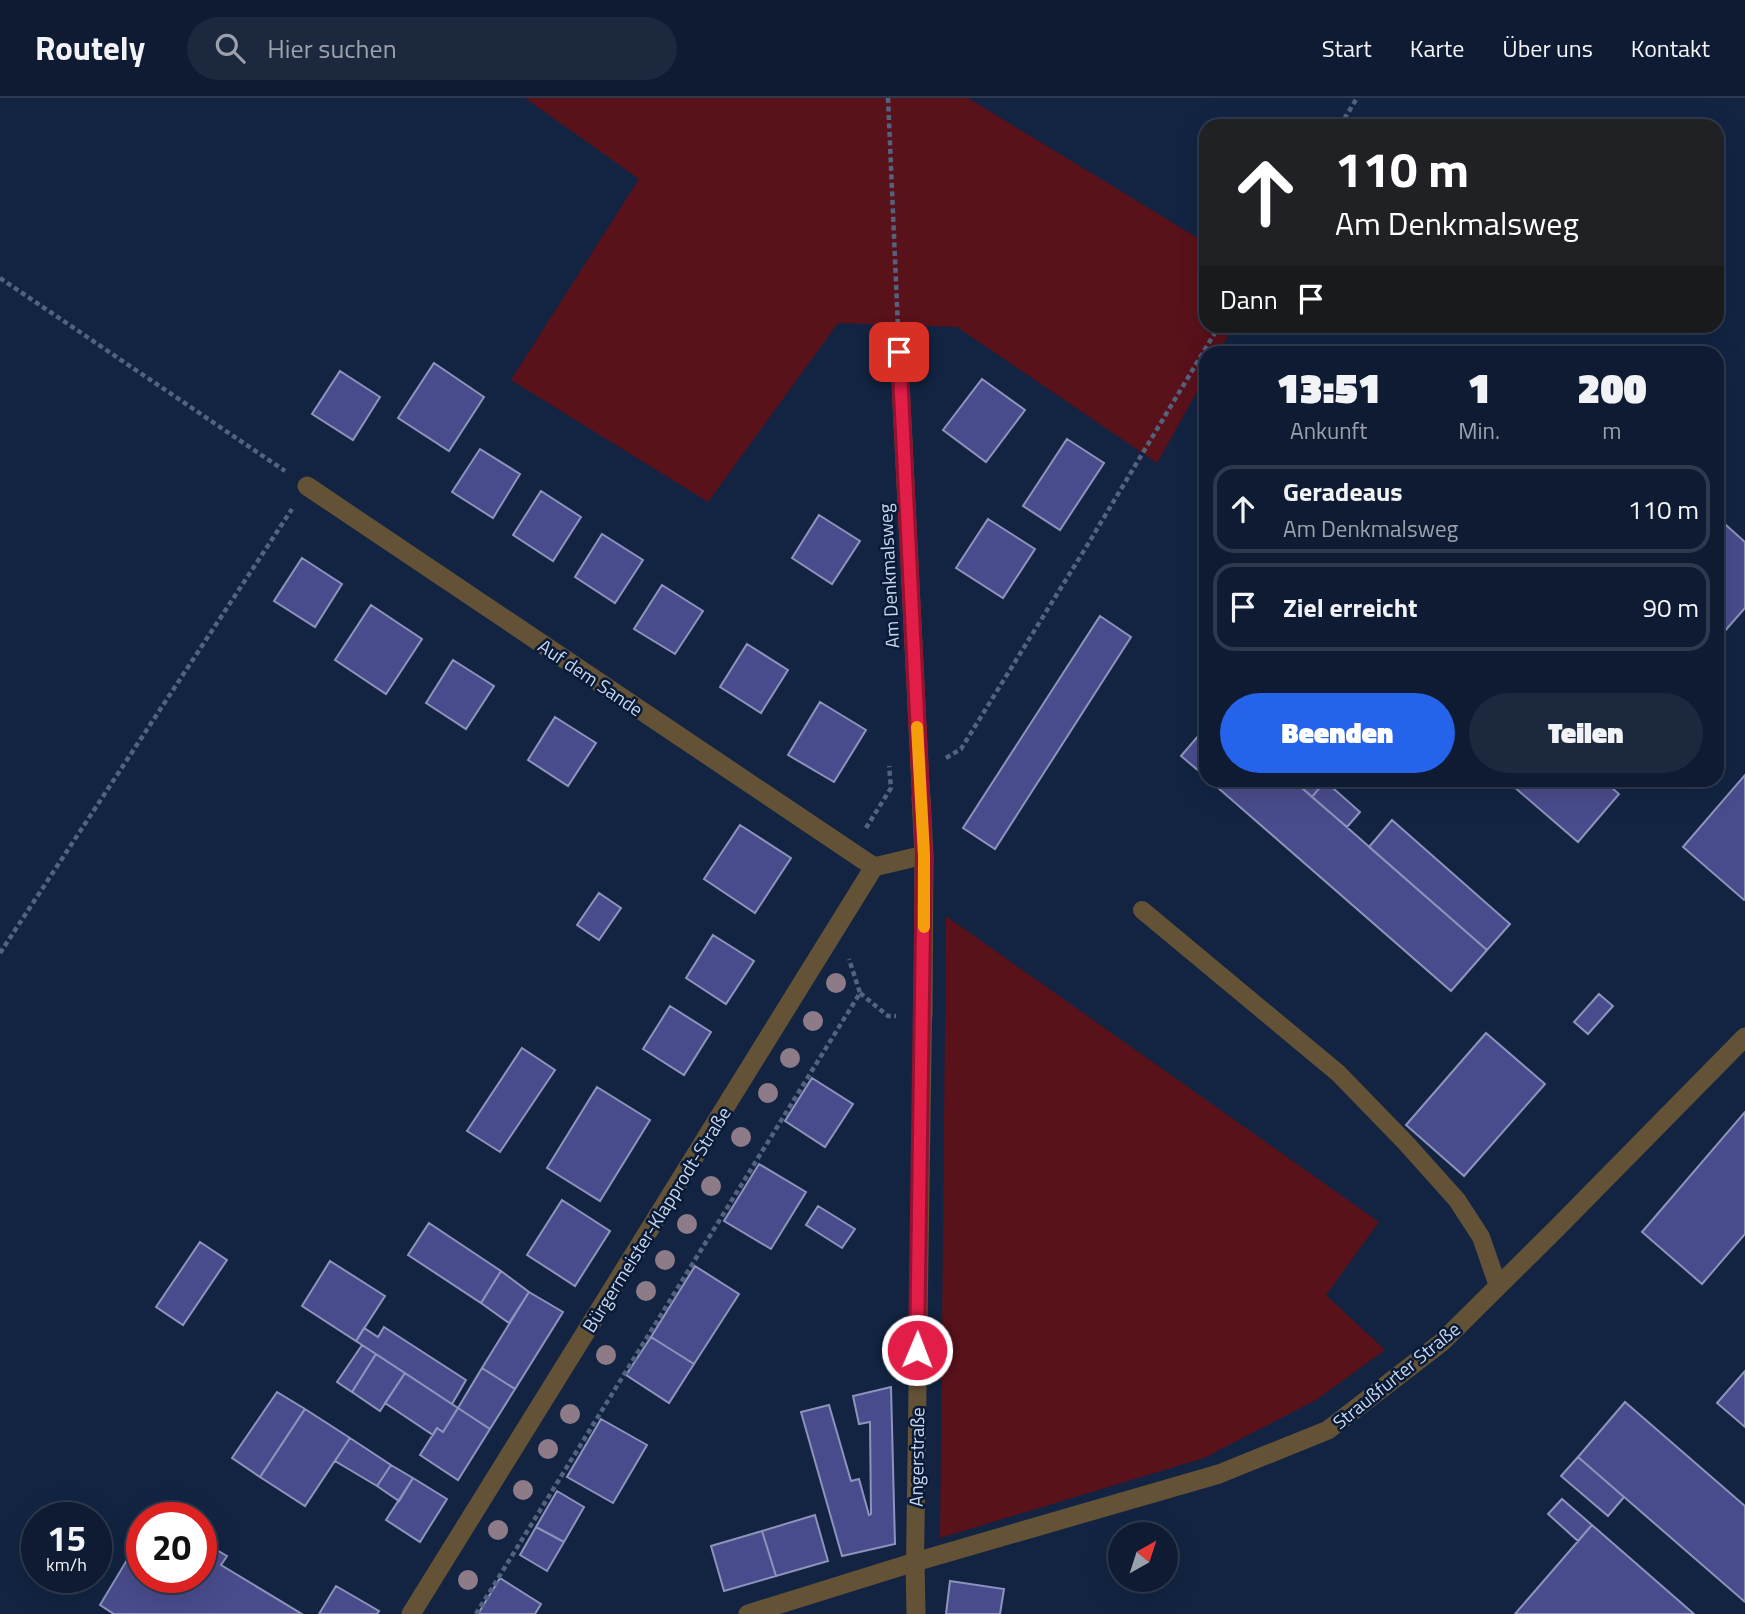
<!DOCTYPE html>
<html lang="de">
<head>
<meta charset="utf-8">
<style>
	body { margin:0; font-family:"Titillium Web",sans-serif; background:#1c283e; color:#f1f3f6; height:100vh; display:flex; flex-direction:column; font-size:26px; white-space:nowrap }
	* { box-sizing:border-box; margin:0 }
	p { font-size:23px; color:#9ba1ac }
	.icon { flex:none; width:38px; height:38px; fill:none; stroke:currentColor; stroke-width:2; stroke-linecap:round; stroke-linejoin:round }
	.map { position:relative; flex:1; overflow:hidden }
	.side { position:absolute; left:1199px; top:248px; width:525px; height:441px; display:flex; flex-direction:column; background:#0e1b32; border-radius:21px; box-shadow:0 7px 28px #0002,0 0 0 2px #2e394d }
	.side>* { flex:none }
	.guide { position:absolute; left:1199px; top:21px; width:525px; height:214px; border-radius:21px; box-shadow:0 7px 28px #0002,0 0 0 2px #2e394d; background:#202124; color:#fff; overflow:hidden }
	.needle { width:46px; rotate:39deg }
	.buttons { position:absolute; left:1108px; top:1424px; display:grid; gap:14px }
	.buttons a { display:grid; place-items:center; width:70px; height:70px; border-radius:50%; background:#0e1b32; box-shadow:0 7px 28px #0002,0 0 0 2px #2e394d; font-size:35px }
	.speed { position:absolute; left:21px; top:1404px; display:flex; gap:14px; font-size:35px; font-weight:700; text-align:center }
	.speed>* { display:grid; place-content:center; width:91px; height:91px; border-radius:50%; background:#0e1b32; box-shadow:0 7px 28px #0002,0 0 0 2px #2e394d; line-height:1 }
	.speed small { font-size:18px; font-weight:400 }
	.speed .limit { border:10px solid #d22; background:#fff; color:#111 }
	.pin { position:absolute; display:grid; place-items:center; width:60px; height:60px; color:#fff; margin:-30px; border-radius:14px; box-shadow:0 4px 10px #0006 }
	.me { position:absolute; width:77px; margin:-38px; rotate:1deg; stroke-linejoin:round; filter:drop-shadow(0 0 5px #0008) }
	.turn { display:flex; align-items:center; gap:24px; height:147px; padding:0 21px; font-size:32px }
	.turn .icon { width:91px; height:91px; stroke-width:2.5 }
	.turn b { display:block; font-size:49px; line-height:60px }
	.then { display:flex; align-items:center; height:66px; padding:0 21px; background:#0003; gap:14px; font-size:26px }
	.eta { display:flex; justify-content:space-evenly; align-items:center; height:119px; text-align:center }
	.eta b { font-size:42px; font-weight:800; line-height:49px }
	.primary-button { display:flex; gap:14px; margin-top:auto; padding:14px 21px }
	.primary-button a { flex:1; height:80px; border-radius:42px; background:#2563eb; color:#fff; font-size:28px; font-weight:800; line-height:80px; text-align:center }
	.primary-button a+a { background:#1c283e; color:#f1f3f6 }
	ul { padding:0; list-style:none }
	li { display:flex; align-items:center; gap:21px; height:88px; margin:0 14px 10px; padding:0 7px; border:4px solid #2e394d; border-radius:21px }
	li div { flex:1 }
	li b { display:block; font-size:26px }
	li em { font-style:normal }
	header { display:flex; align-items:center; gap:42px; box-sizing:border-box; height:98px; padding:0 35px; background:#0e1b32; border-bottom:2px solid #2e394d }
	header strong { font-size:33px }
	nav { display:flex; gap:38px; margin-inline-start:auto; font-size:24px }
	.search { width:490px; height:63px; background:#1c283e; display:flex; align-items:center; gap:18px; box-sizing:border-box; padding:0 24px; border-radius:38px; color:#9ba1ac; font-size:26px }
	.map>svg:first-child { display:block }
	.green { fill:#59111a }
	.building { fill:#494c8c; stroke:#8e93bc; stroke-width:2 }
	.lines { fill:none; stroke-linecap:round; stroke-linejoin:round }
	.path { stroke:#53637e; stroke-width:4.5; stroke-dasharray:5 3.5; stroke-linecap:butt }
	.service { stroke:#635236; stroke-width:18 }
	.minor { stroke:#635236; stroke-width:19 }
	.tertiary { stroke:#635236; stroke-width:19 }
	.tree { fill:#8d7b88 }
	.route-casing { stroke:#92132f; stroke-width:18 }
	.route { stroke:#e11d48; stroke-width:12 }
	.slow { stroke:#f59e0b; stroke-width:12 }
	.labels { text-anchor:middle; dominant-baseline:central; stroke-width:5; stroke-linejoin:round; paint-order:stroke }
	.street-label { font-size:19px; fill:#c9d6ea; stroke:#081a37 }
</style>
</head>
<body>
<header>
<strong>Routely</strong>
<div class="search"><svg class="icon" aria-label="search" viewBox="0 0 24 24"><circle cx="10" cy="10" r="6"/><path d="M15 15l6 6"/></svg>Hier suchen</div>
<nav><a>Start</a><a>Karte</a><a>Über uns</a><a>Kontakt</a></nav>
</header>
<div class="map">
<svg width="1745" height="1516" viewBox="0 0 1745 1516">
	<rect width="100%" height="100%" fill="#122442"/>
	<path class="green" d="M525 0H968L1206 145V228H1234L1218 255 1206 256V278L1157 365 957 229 838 225 708 404 511 282 639 81Z
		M946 818 1379 1124 1326 1197 1385 1252 1316 1302 1204 1360 940 1440Z"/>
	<path class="building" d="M434 265 484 299 449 353 398 320Z
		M340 273 380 299 353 342 312 316Z
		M982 281 1025 312 986 364 943 332Z
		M1067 341 1104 365 1060 432 1023 408Z
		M480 351 520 376 493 420 452 394Z
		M541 393 581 419 553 463 513 437Z
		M819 417 860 443 832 486 792 460Z
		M1717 419 1745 444V510L1717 542Z
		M988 421 1035 451 1003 500 956 470Z
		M602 436 643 462 615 505 575 479Z
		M302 460 342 486 315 529 274 503Z
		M662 487 703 513 675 556 634 531Z
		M371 507 422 541 386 596 335 562Z
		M1100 518 1131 539 995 751 963 730Z
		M747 546 788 572 761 615 720 589Z
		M453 562 494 588 466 631 426 605Z
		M820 604 866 632 834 684 788 657Z
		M555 619 596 645 568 688 528 662Z
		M1206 629V679L1181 658Z
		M1745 677V801L1744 802 1683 749Z
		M1209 682H1293L1487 852 1451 893Z
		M1293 682H1326L1312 699Z
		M1506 682H1603L1619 696 1578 744Z
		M1325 683 1360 714 1347 729 1312 699Z
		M1392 722 1510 826 1487 852 1369 749Z
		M740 727 791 760 755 815 704 781Z
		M599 795 621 810 599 842 577 827Z
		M713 837 754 863 726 906 686 880Z
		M1599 896 1613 908 1588 936 1574 924Z
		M670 908 711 934 684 977 643 951Z
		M1486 935 1545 986 1464 1078 1406 1027Z
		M522 950 555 972 500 1054 467 1033Z
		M812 980 853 1006 825 1049 785 1023Z
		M597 989 650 1022 600 1103 547 1070Z
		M1745 1014V1136L1702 1186 1642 1134Z
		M759 1066 806 1094 771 1151 724 1123Z
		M562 1102 610 1133 575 1188 527 1157Z
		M818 1108 855 1131 842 1150 806 1127Z
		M429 1125 501 1173 481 1205 408 1157Z
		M200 1144 227 1162 183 1227 156 1209Z
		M330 1163 385 1198 356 1243 302 1208Z
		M695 1168 739 1196 694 1266 651 1239Z
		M501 1173 529 1194 509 1225 481 1205Z
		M529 1194 563 1214 515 1291 482 1270Z
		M384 1229 466 1282 452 1306 356 1243 364 1230 378 1239Z
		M651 1239 694 1266 669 1305 626 1277Z
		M362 1247 376 1256 352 1294 337 1284Z
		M376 1256 405 1275 380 1313 352 1294Z
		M482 1270 515 1291 490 1331 458 1310Z
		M1745 1273V1329L1717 1305Z
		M405 1275 458 1310 443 1334 437 1330 433 1337 385 1305Z
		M891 1289 895 1446 842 1458 801 1314 829 1307 851 1383 859 1381 869 1417 871 1416 870 1324 859 1326 853 1298Z
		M277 1294 305 1311 260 1379 232 1360Z
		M1625 1304 1745 1408V1504L1578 1359Z
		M458 1310 490 1331 458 1382 420 1357 437 1330 443 1334Z
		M305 1311 350 1340 305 1408 260 1379Z
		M601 1321 647 1347 613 1405 567 1379Z
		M350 1340 391 1367 377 1388 335 1363Z
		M1578 1359 1624 1399 1608 1418 1561 1378Z
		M391 1367 413 1380 399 1403 377 1388Z
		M413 1380 447 1401 420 1444 386 1422Z
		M557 1393 584 1409 564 1444 536 1429Z
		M1562 1401 1592 1427 1578 1443 1548 1416Z
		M815 1417 828 1463 776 1478 762 1433Z
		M1592 1427 1694 1516H1515Z
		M536 1429 564 1444 547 1473 520 1457Z
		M762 1433 776 1478 724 1493 711 1448Z
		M142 1437V1479H201V1443L227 1458 221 1467 302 1516H114L100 1507Z
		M500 1480 541 1506 535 1516H478Z
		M950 1483 1004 1491 1000 1516H946Z
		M336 1488 379 1513 377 1516H319Z"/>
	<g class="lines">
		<path class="path" d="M888 0 898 230
			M1340 28 1357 0
			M0 180 285 373
			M946 660 961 651 1085 451 1219 228
			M866 730 891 690 889 668
			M0 855 292 411
			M860 895 888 918H896
			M476 1516 860 895 849 861"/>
		<path class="service" d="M899 254 921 699
			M1142 812 1338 975 1405 1044 1457 1102 1481 1139 1498 1188
			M915 1464 923 917"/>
		<path class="minor" d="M307 388 874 769
			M921 699 924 757 923 917
			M915 1464 916 1516
			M411 1516 874 769 924 757"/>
		<path class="tertiary" d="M748 1516 915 1464 1219 1376 1328 1332 1442 1244 1557 1130 1745 939"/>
	</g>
	<g class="tree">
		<circle cx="836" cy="885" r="10"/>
		<circle cx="813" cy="923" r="10"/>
		<circle cx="790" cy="960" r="10"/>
		<circle cx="768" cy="995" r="10"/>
		<circle cx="741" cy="1039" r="10"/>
		<circle cx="711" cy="1088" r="10"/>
		<circle cx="687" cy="1126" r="10"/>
		<circle cx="665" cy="1162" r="10"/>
		<circle cx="646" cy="1193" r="10"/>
		<circle cx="606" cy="1257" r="10"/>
		<circle cx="570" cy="1316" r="10"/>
		<circle cx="548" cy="1351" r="10"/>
		<circle cx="523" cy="1392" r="10"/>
		<circle cx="498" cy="1432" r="10"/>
		<circle cx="468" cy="1482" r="10"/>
	</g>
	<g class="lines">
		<g class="route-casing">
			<path id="route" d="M899 254 924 757 917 1252"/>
		</g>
		<use href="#route" class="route"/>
		<path class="slow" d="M917 629 924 757V829"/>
	</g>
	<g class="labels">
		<g class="street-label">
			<text transform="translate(888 478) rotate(-93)">Am Denkmalsweg</text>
			<text transform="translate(591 579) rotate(34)">Auf dem Sande</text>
			<text transform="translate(656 1121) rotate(-58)">Bürgermeister-Klapprodt-Straße</text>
			<text transform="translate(1396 1277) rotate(-39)">Straußfurter Straße</text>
			<text transform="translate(916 1359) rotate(-89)">Angerstraße</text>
		</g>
	</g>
</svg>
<div class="buttons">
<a><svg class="needle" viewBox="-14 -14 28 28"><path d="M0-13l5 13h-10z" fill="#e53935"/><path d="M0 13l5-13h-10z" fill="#9ba1ac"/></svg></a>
</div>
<div class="speed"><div>15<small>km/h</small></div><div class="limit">20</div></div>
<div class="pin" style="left:899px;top:254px;background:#d93025"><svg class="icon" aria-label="arrive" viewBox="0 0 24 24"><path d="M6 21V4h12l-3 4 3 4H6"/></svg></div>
<svg class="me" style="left:917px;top:1252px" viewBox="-20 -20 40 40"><circle r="17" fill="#e11d48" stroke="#fff" stroke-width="3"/><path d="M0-11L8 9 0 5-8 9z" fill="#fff"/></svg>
<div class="guide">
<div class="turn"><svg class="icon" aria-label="ahead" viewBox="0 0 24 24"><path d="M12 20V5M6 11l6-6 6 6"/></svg><div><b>110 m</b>Am Denkmalsweg</div></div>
<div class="then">Dann<svg class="icon" aria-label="arrive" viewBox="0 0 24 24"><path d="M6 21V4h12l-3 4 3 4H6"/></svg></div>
</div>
<section class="side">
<div class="eta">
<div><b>13:51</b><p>Ankunft</p></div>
<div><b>1</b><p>Min.</p></div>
<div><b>200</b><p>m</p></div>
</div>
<ul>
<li><svg class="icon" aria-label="ahead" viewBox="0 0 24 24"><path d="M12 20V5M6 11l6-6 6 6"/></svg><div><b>Geradeaus</b><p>Am Denkmalsweg</p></div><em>110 m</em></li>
<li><svg class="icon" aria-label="arrive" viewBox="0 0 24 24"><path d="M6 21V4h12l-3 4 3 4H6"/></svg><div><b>Ziel erreicht</b></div><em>90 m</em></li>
</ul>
<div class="primary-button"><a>Beenden</a><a>Teilen</a></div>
</section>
</div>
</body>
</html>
